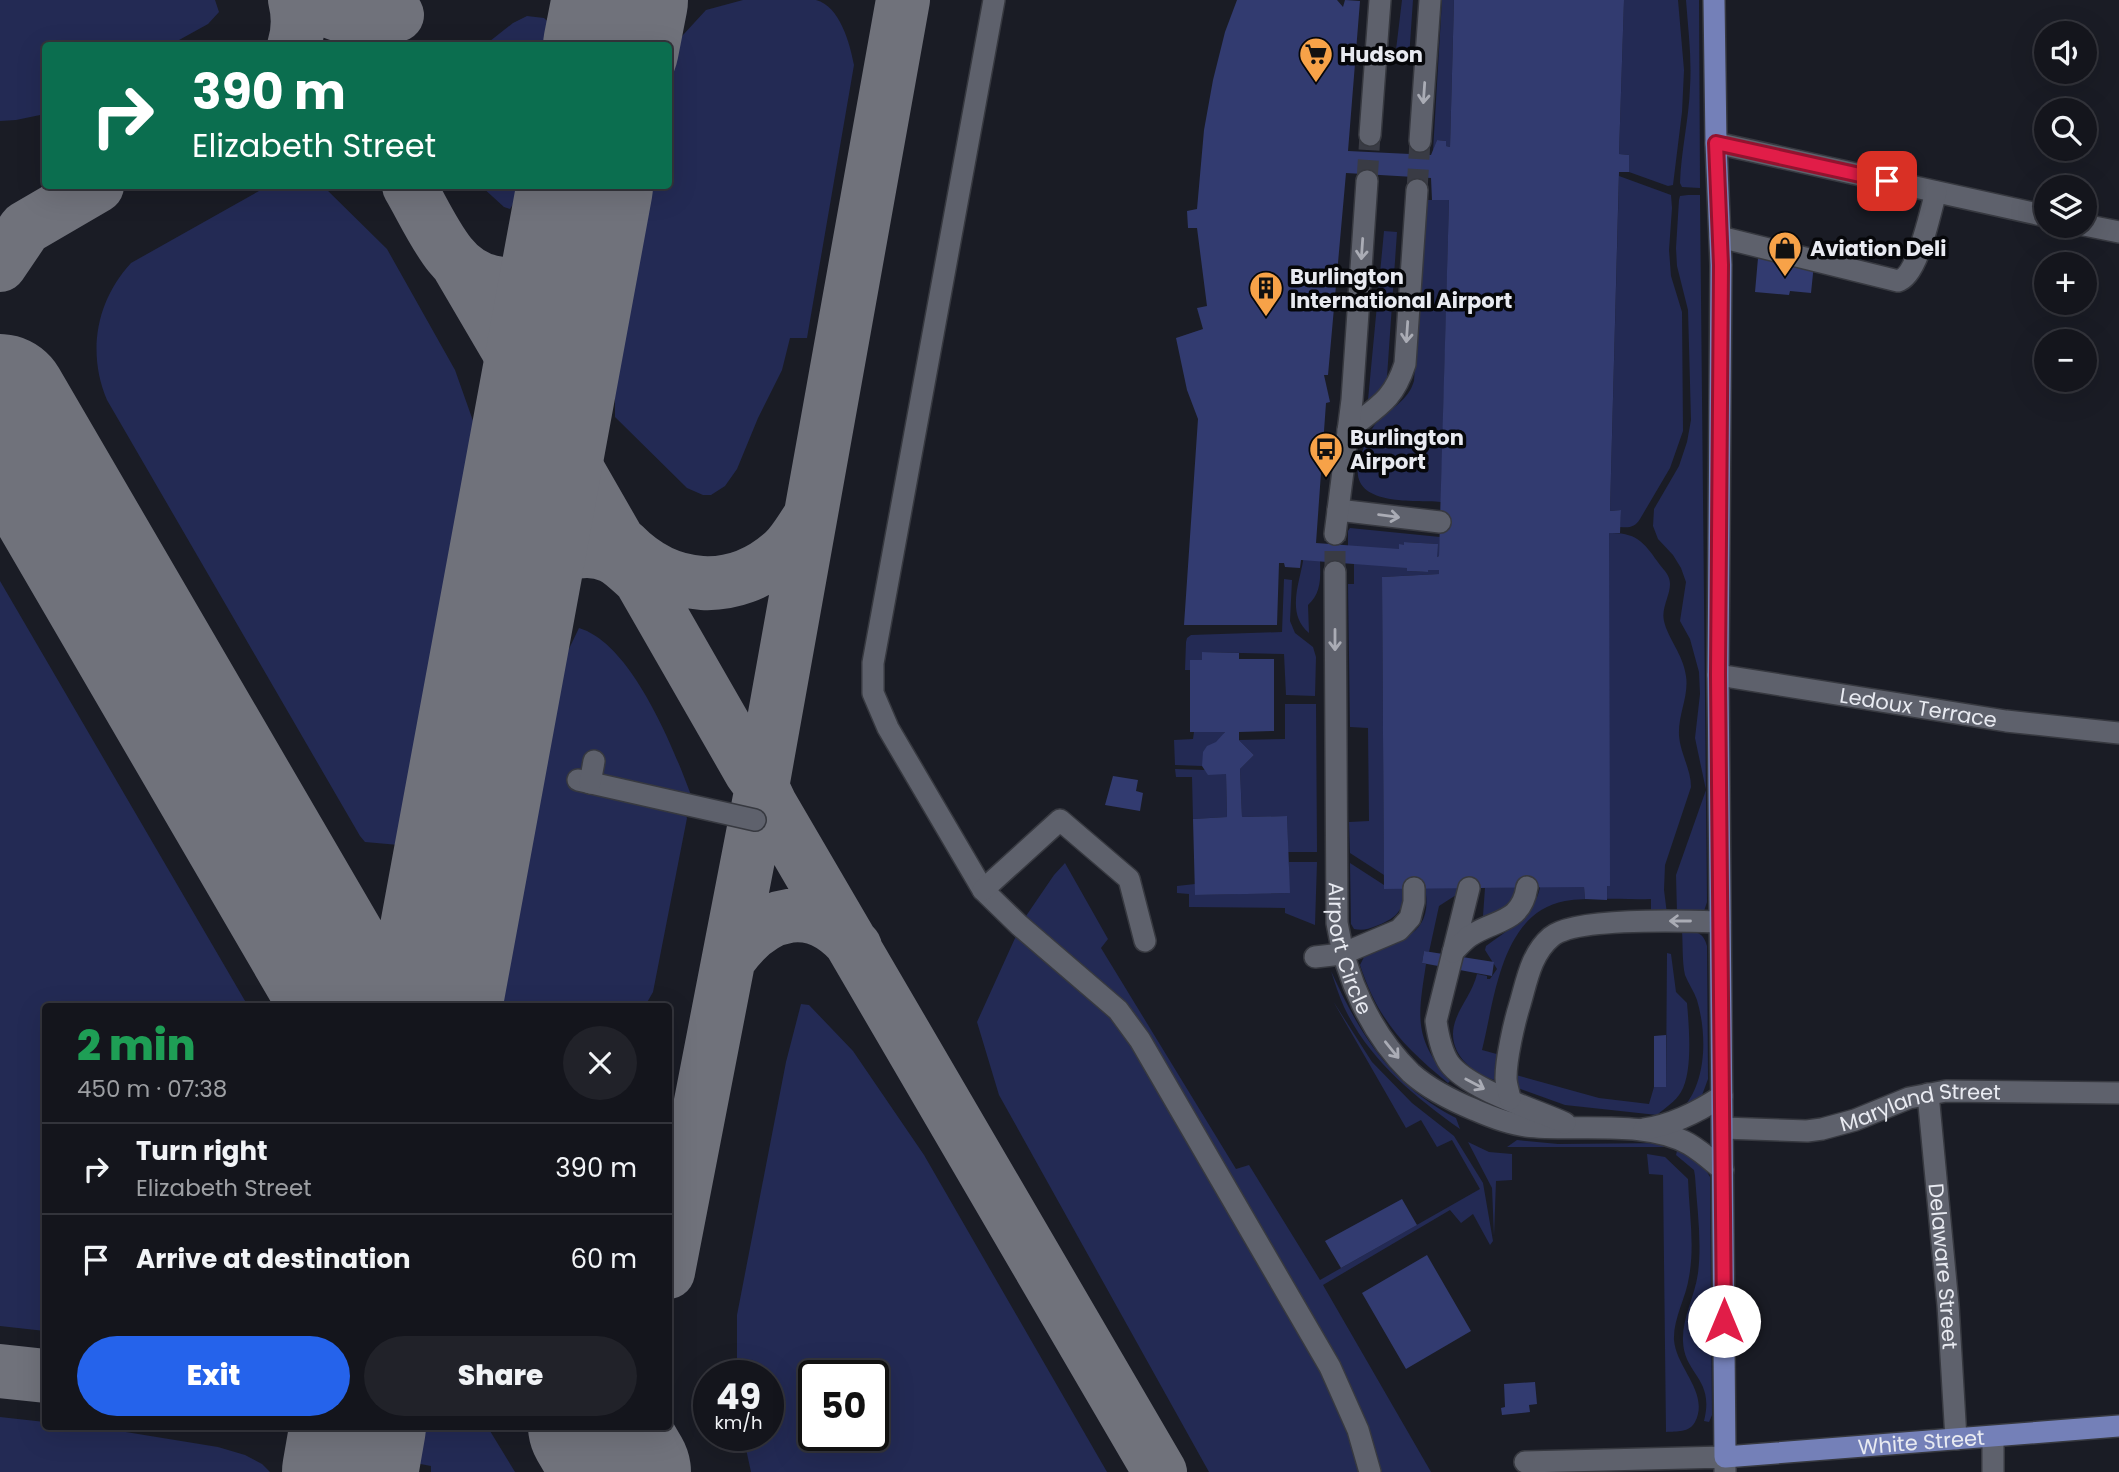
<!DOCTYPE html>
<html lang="en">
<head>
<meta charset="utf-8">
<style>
	body { margin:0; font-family:Poppins,sans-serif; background:#212229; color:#f1f3f6; height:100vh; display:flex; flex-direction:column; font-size:26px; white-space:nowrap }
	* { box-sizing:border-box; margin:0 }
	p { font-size:23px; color:#9d9fa3 }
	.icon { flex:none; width:38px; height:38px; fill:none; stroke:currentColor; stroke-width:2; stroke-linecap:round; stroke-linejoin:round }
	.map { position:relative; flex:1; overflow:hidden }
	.drawer { position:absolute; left:42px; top:1003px; width:630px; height:427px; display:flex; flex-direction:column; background:#14151c; border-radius:7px; box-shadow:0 7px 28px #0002,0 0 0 2px #33343b }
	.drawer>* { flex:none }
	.banner { position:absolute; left:42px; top:42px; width:630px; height:147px; border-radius:7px; box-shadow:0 7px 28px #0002,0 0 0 2px #33343b; background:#0b6e4f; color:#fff; overflow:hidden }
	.fabs { position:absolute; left:2034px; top:21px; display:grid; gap:14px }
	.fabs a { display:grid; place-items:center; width:63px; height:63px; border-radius:50%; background:#14151c; box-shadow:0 7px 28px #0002,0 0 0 2px #33343b; font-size:35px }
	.speed { position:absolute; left:693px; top:1360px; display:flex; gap:14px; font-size:35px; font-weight:700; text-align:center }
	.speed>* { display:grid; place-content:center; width:91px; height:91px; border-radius:50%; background:#14151c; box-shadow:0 7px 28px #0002,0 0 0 2px #33343b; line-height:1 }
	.speed small { font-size:18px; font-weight:400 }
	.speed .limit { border:4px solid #111; border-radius:10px; background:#fff; color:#111 }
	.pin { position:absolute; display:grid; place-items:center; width:60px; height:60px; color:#fff; margin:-30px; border-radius:14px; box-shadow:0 4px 10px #0006 }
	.me { position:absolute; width:77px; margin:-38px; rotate:0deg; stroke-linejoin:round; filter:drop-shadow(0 0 5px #0008) }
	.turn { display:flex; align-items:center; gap:24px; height:147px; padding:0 35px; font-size:32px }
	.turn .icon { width:91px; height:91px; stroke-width:2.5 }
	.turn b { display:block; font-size:49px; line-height:60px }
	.round { display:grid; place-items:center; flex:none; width:74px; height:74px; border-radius:37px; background:#212229 }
	.summary { display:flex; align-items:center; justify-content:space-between; height:119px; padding:0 35px }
	h1 { font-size:42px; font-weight:800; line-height:52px; color:#1e9e55 }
	.cta { display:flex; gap:14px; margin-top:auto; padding:14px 35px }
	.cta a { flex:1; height:80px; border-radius:42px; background:#2563eb; color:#fff; font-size:28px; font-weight:800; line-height:80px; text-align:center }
	.cta a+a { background:#212229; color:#f1f3f6 }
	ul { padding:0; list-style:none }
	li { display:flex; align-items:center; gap:21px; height:91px; padding:0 35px; border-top:2px solid #33343b }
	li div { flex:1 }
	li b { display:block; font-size:26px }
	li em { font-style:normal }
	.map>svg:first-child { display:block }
	.green { fill:#232a54; fill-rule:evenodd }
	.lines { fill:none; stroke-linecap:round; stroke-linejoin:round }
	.taxiway { stroke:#70727b; stroke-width:54 }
	.runway { stroke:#70727b; stroke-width:136 }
	.building { fill:#323b70; fill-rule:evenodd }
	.minor-tunnel { stroke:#393b44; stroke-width:21; stroke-dasharray:21 10; stroke-linecap:butt }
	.minor-casing { stroke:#373940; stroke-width:24 }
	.major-casing { stroke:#373940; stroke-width:24 }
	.minor { stroke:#5e616c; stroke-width:21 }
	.major { stroke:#7480b8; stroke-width:21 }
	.oneway { stroke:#aaacb5 }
	.route-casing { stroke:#92132f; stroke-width:18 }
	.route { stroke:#e11d48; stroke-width:12 }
	.labels { text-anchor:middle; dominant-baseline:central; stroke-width:7; stroke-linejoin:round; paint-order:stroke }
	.poi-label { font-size:21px; font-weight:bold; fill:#e8eaf1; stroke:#06070a; text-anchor:start }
	.street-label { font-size:21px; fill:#e8eaf1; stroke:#06070a }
</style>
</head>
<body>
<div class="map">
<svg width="2119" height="1472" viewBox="0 0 2119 1472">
	<rect width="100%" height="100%" fill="#1a1c25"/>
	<path class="green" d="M0 0H215L219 12 208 24 170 45 46 46 45 114 16 120 0 121Z
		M743 0C760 0 802 0 816 0 840 6 850 44 854 65L807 338H790L782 370 758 418 737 469 725 486 711 495H703L687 488 615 417V342L643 186H668V57L672 47 706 10Z
		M1402 0H1413L1409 58H1395Z
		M1442 0H1454L1450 147 1446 146V141L1437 140 1433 151Z
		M1624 0H1678L1684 70 1682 112 1673 185 1668 186 1629 172V155L1619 154Z
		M1686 0H1699L1700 188 1682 187 1680 183C1681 151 1689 119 1690 87 1692 58 1688 29 1686 0Z
		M527 16 544 18 557 30 556 45H485L513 23Z
		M1619 176 1671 195 1672 208 1669 250 1671 276 1682 312 1683 431 1670 468 1640 519C1635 527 1630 528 1620 527L1621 510 1610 511Z
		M268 186H323L387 249 455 370 478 435 474 503 423 795 410 846 365 842 360 836 107 400C87 353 96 301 131 263Z
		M481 186H524L510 209 504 207Z
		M1688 195H1700L1707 902 1704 911 1697 913H1677L1676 875 1706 790 1695 738 1700 694 1699 672 1690 639 1680 621 1686 582 1681 568 1673 555 1658 539 1653 526 1654 509 1679 466 1687 442 1691 420 1688 310 1677 266 1676 248 1679 200 1680 196Z
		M1426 200H1449L1441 502C1409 500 1342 507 1361 455 1365 444 1370 429 1378 421 1392 407 1408 401 1414 381Z
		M1384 231 1397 232 1387 377 1385 385 1371 401 1368 400Z
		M1350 528 1440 537 1439 556 1437 557V544L1404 542 1408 557 1407 571 1427 572 1428 570H1439V574L1382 577 1384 875 1350 853 1349 822 1369 821 1368 728 1350 727 1348 584H1354V552L1348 551V531Z
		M1609 533C1638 532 1645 544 1660 565 1665 571 1670 576 1670 584 1670 596 1661 608 1664 621 1668 639 1683 654 1686 676 1689 696 1678 714 1679 735 1680 753 1691 769 1691 787L1665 865 1664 890 1667 914H1651V899C1624 900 1591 897 1565 901 1501 913 1495 998 1482 1050L1504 1056 1497 1081C1470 1073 1444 1050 1456 1019 1462 1003 1473 991 1477 974L1487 976V979H1490L1497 969 1485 950 1486 946C1508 930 1535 915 1540 887H1584L1585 899H1607Z
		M1304 554 1320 556C1320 574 1323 592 1308 605L1309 633C1284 612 1302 578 1304 554Z
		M1284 579 1292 580 1290 621 1295 633 1313 647 1316 657 1315 696 1286 695 1284 654 1202 652V660H1190V670H1185L1186 642 1187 638 1191 635 1282 632Z
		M0 581 248 1006H46L45 1331 0 1326Z
		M579 628C632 644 673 747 691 795L585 773 570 775 567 784 683 811 687 818 653 992 645 1006H490L552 684Z
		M1285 704H1316L1317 852H1288L1287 816 1242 817 1240 769 1254 755 1239 740 1285 739Z
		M1194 732H1225L1202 766 1175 765 1174 740 1193 739Z
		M1175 769 1205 770 1226 774 1227 817 1193 819 1192 777H1176Z
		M1289 862H1317L1315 925 1285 913V908L1189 907V894L1177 893V886L1195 884 1196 895 1289 893Z
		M1065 863 1108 939 1101 948 1236 1169 1249 1165 1320 1280 1480 1189 1452 1140 1437 1147 1421 1120 1406 1128 1333 1001 1372 1062 1412 1103 1454 1136 1483 1183 1493 1241 1490 1245 1473 1214 1461 1223 1450 1210 1323 1285 1431 1472H1378L1123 1004 1026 916 1054 875Z
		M1350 863 1384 885V889L1403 888C1405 911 1396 918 1376 926 1368 929 1363 931 1354 929L1351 924Z
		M1516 887C1514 906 1502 910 1487 919L1483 916 1485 888Z
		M1425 888H1459L1456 895 1439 906 1429 952 1424 951 1422 963 1426 964C1418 1017 1413 1037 1450 1081L1448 1083C1404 1047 1378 1020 1360 965L1366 953C1401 941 1434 934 1425 888Z
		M1682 931C1696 932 1703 931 1707 946L1708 1079 1701 1098 1683 1108C1707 1081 1707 1034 1697 1000 1694 991 1688 983 1685 975 1682 961 1683 945 1682 931Z
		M1016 936 1116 1021 1163 1094 1331 1384 1362 1472H1209L999 1095 977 1022Z
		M1667 953 1671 954 1676 992 1687 1003C1689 1027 1693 1072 1681 1092 1676 1101 1665 1108 1657 1115L1565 1105 1515 1087 1514 1060 1518 1061 1516 1075 1599 1098 1649 1104 1654 1087H1666Z
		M1331 971C1360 1035 1391 1085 1456 1118L1460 1129C1414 1096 1369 1060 1344 1007 1339 996 1335 983 1331 971Z
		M801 1004 809 1005 853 1051 924 1155 1107 1472H751L743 1435H768V1376L737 1375V1315L786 1062ZM814 1376H873V1435H814Z
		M1517 1140 1558 1144 1669 1143 1664 1147H1507Z
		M1468 1142 1489 1152 1512 1154V1180L1496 1181 1494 1236 1492 1188Z
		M1678 1147 1704 1167 1710 1177 1712 1415 1709 1422 1704 1421C1715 1378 1684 1375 1683 1341 1682 1318 1695 1296 1698 1273 1702 1241 1697 1208 1695 1176L1694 1170 1676 1155Z
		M1647 1154 1665 1157 1688 1179C1689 1211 1695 1245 1689 1277 1686 1298 1673 1319 1674 1340 1676 1368 1710 1393 1695 1422 1689 1433 1677 1431 1666 1432L1663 1175 1649 1174Z
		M0 1417 45 1422 46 1426H89L218 1447 245 1455 262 1464 270 1472H0Z
		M417 1426H487L515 1472H431V1466L410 1462Z"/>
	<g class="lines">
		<path class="taxiway" d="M309 0C344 22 357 19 397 15
			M294 46C299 30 299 16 295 0
			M618 46 644 0
			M409 186C422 208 434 235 450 255 477 289 521 293 555 267 563 261 569 250 575 242
			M0 265 25 228 97 186
			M459 266 534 394 540 428
			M534 394 751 772 762 787 770 804 1160 1472
			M0 399 1 403
			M623 545C669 592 734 597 784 552 794 543 802 528 810 517
			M503 629C510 613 516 594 526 579 543 556 584 544 611 556 622 561 631 571 641 580
			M730 958C764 910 814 897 855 947
			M668 1272 762 787 903 0
			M0 1371 46 1376
			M632 1472 641 1426"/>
		<path class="runway" d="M611 46 620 0
			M0 402 352 1006
			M434 1006 585 186
			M596 1426 623 1472
			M350 1472 358 1426"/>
	</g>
	<path class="building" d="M1237 0H1337L1343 7 1345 0 1360 1 1348 151 1431 155 1437 140 1446 141V146L1450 147 1454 0H1624L1619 154 1629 155V172H1619L1610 511 1621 510 1620 533H1609L1610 886H1607V900L1585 899 1584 887 1384 889 1382 577 1439 574V570H1428V572L1407 571V568L1301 560 1300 568 1285 567 1284 563H1279L1277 625H1184L1198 419 1187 390 1176 338 1203 329 1197 308 1207 306 1197 228H1188L1187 211 1197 209 1204 130 1213 80 1225 32ZM1346 173 1431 178 1432 200H1449L1439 556 1437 557 1438 544 1404 542V545L1399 544V549L1316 543 1326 403 1330 402 1324 375H1328Z
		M1758 258 1814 264 1811 293 1790 291 1789 295 1755 292Z
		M1202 652 1239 653V659H1274V731L1239 732V740L1254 755 1240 769 1242 817 1287 816 1290 893 1195 895 1193 819 1227 817 1226 774 1208 775 1202 766 1203 752 1207 746 1216 742 1225 732H1190V660H1202Z
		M1113 776 1138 780 1136 791 1143 793 1140 811 1105 805Z
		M1424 951 1494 962 1492 976 1422 963Z
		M1666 1035V1087H1654V1036Z
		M1402 1199 1417 1225 1341 1268 1325 1241Z
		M1427 1255 1471 1331 1406 1369 1362 1293Z
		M1535 1382 1537 1404 1529 1405 1530 1412 1502 1415 1501 1408 1505 1407 1504 1384Z"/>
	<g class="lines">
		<path class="minor-tunnel" d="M1367 181 1370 135
			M1417 190 1420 141
			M1335 572V534"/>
		<g class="minor-casing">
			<g id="minor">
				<path d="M994 0 873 663V693L888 728 983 890 1019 925 1118 1010 1140 1040 1330 1367 1358 1430 1370 1472"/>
				<path d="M1370 135 1380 0"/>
				<path d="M1420 141 1430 0"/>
				<path d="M1716 143 2046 216"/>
				<path d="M2084 225 2119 232"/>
				<path d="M1720 237 1898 281C1918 276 1930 212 1936 192"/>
				<path d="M1348 430C1378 406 1393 401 1405 364L1417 190"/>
				<path d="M1338 510 1440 522"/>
				<path d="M1335 534 1352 400 1367 181"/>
				<path id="s1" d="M1335 572 1337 923C1346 978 1370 1033 1411 1073 1429 1089 1453 1101 1475 1110 1491 1117 1509 1124 1526 1126 1576 1132 1644 1119 1689 1144 1701 1151 1712 1161 1723 1170"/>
				<path id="s2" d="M1718 675 2006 721 2119 733"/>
				<path d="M578 780 755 820"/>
				<path d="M590 783 594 761"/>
				<path d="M1469 888 1436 1021C1438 1035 1441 1051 1449 1063 1468 1089 1534 1109 1565 1123"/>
				<path d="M983 890 1060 820 1129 879 1145 941"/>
				<path d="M1453 952C1458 947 1464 940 1470 936 1495 919 1521 924 1527 887"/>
				<path d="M1315 957 1342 954 1399 930 1410 918 1414 902V888"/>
				<path id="s3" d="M1928 1094 1948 1305 1956 1439"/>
				<path d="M1510 1099C1509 1092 1506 1085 1506 1078 1506 1059 1514 1023 1520 1004 1527 980 1531 954 1551 937 1574 917 1687 921 1720 922"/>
				<path id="s4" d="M1723 1128 1807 1131 1822 1129 1855 1120 1909 1098 1946 1091 2119 1093"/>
				<path d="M1644 1129C1673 1125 1698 1112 1722 1096"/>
				<path d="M1993 1437V1472"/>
				<path d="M1525 1462 1725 1457V1472"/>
			</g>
		</g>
		<g class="major-casing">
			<g id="major">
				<path id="s5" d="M1714 0 1716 143 1721 265 1718 675 1725 1457 2119 1426"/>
			</g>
		</g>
		<use href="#minor" class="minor"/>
		<use href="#major" class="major"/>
	</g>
	<defs><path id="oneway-shaft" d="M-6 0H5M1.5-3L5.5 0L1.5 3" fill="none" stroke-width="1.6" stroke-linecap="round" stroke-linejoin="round" transform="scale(1.75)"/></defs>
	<g class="oneway">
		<use href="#oneway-shaft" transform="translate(1424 93) rotate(94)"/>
		<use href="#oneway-shaft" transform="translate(1362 249) rotate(94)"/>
		<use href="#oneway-shaft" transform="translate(1407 332) rotate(94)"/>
		<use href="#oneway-shaft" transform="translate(1389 516) rotate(7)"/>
		<use href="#oneway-shaft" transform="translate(1335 640) rotate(90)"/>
		<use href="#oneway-shaft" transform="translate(1680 921) rotate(-180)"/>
		<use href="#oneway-shaft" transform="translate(1392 1050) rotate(51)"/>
		<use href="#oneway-shaft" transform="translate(1475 1084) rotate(28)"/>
	</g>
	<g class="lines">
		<g class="route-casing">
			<path id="route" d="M1724 1321 1718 675 1721 265 1716 143 1887 181"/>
		</g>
		<use href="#route" class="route"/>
	</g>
	<defs>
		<g id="supermarket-pin" transform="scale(1.75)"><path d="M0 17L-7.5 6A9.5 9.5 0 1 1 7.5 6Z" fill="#f7a248" stroke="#06070a"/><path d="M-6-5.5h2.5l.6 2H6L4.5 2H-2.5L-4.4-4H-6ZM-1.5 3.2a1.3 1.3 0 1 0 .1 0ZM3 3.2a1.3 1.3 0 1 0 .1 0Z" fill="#111"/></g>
		<g id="shop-pin" transform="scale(1.75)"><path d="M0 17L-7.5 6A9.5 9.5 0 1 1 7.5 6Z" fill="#f7a248" stroke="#06070a"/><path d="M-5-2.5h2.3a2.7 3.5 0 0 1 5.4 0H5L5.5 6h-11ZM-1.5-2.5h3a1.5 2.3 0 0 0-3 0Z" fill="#111"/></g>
		<g id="building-pin" transform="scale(1.75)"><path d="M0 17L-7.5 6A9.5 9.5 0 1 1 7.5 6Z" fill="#f7a248" stroke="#06070a"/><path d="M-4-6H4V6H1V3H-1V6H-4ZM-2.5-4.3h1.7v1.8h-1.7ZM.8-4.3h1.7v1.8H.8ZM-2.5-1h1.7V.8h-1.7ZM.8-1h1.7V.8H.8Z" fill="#111"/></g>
		<g id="bus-pin" transform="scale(1.75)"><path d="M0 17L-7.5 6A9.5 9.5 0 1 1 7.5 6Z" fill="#f7a248" stroke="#06070a"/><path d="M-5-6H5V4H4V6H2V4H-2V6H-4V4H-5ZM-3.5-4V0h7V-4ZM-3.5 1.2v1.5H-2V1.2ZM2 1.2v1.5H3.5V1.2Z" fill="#111"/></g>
	</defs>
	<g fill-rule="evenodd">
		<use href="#supermarket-pin" x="1316" y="54"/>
		<use href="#shop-pin" x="1785" y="248"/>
		<use href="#building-pin" x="1266" y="288"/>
		<use href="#bus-pin" x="1326" y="449"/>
	</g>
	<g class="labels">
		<g class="poi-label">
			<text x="1340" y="54">Hudson</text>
			<text x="1810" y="248">Aviation Deli</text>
			<text x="1290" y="276">Burlington<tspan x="1290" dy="24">International Airport</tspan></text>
			<text x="1350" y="437">Burlington<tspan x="1350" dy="24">Airport</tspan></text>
		</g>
		<g class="street-label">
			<text stroke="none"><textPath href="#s2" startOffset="203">Ledoux Terrace</textPath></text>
			<text stroke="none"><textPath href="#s1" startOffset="378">Airport Circle</textPath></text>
			<text stroke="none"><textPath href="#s4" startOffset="201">Maryland Street</textPath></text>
			<text stroke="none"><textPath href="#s3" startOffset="173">Delaware Street</textPath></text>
			<text stroke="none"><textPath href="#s5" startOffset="1654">White Street</textPath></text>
		</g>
	</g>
</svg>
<div class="fabs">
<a><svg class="icon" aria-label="sound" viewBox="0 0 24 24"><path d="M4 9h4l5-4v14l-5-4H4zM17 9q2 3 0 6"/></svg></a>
<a><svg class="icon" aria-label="search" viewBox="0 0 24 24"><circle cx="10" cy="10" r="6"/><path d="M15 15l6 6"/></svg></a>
<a><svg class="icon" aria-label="layers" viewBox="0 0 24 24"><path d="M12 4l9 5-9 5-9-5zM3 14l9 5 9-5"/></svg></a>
<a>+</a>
<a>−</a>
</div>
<div class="speed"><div>49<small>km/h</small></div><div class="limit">50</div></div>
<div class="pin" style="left:1887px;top:181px;background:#d93025"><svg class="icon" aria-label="arrive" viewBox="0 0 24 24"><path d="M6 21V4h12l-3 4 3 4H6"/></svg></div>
<svg class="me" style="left:1724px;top:1321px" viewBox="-20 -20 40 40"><circle r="19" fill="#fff"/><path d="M0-13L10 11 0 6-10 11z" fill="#e11d48"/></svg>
<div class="banner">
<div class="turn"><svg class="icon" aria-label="right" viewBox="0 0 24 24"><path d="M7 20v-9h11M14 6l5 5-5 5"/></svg><div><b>390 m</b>Elizabeth Street</div></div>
</div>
<section class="drawer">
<div class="summary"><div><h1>2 min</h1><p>450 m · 07:38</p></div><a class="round"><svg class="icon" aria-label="close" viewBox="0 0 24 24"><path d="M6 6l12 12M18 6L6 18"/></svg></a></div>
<ul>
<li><svg class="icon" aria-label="right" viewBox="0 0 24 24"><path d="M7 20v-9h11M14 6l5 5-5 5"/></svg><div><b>Turn right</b><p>Elizabeth Street</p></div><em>390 m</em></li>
<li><svg class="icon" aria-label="arrive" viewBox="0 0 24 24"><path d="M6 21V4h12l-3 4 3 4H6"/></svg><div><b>Arrive at destination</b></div><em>60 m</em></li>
</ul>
<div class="cta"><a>Exit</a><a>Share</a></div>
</section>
</div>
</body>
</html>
